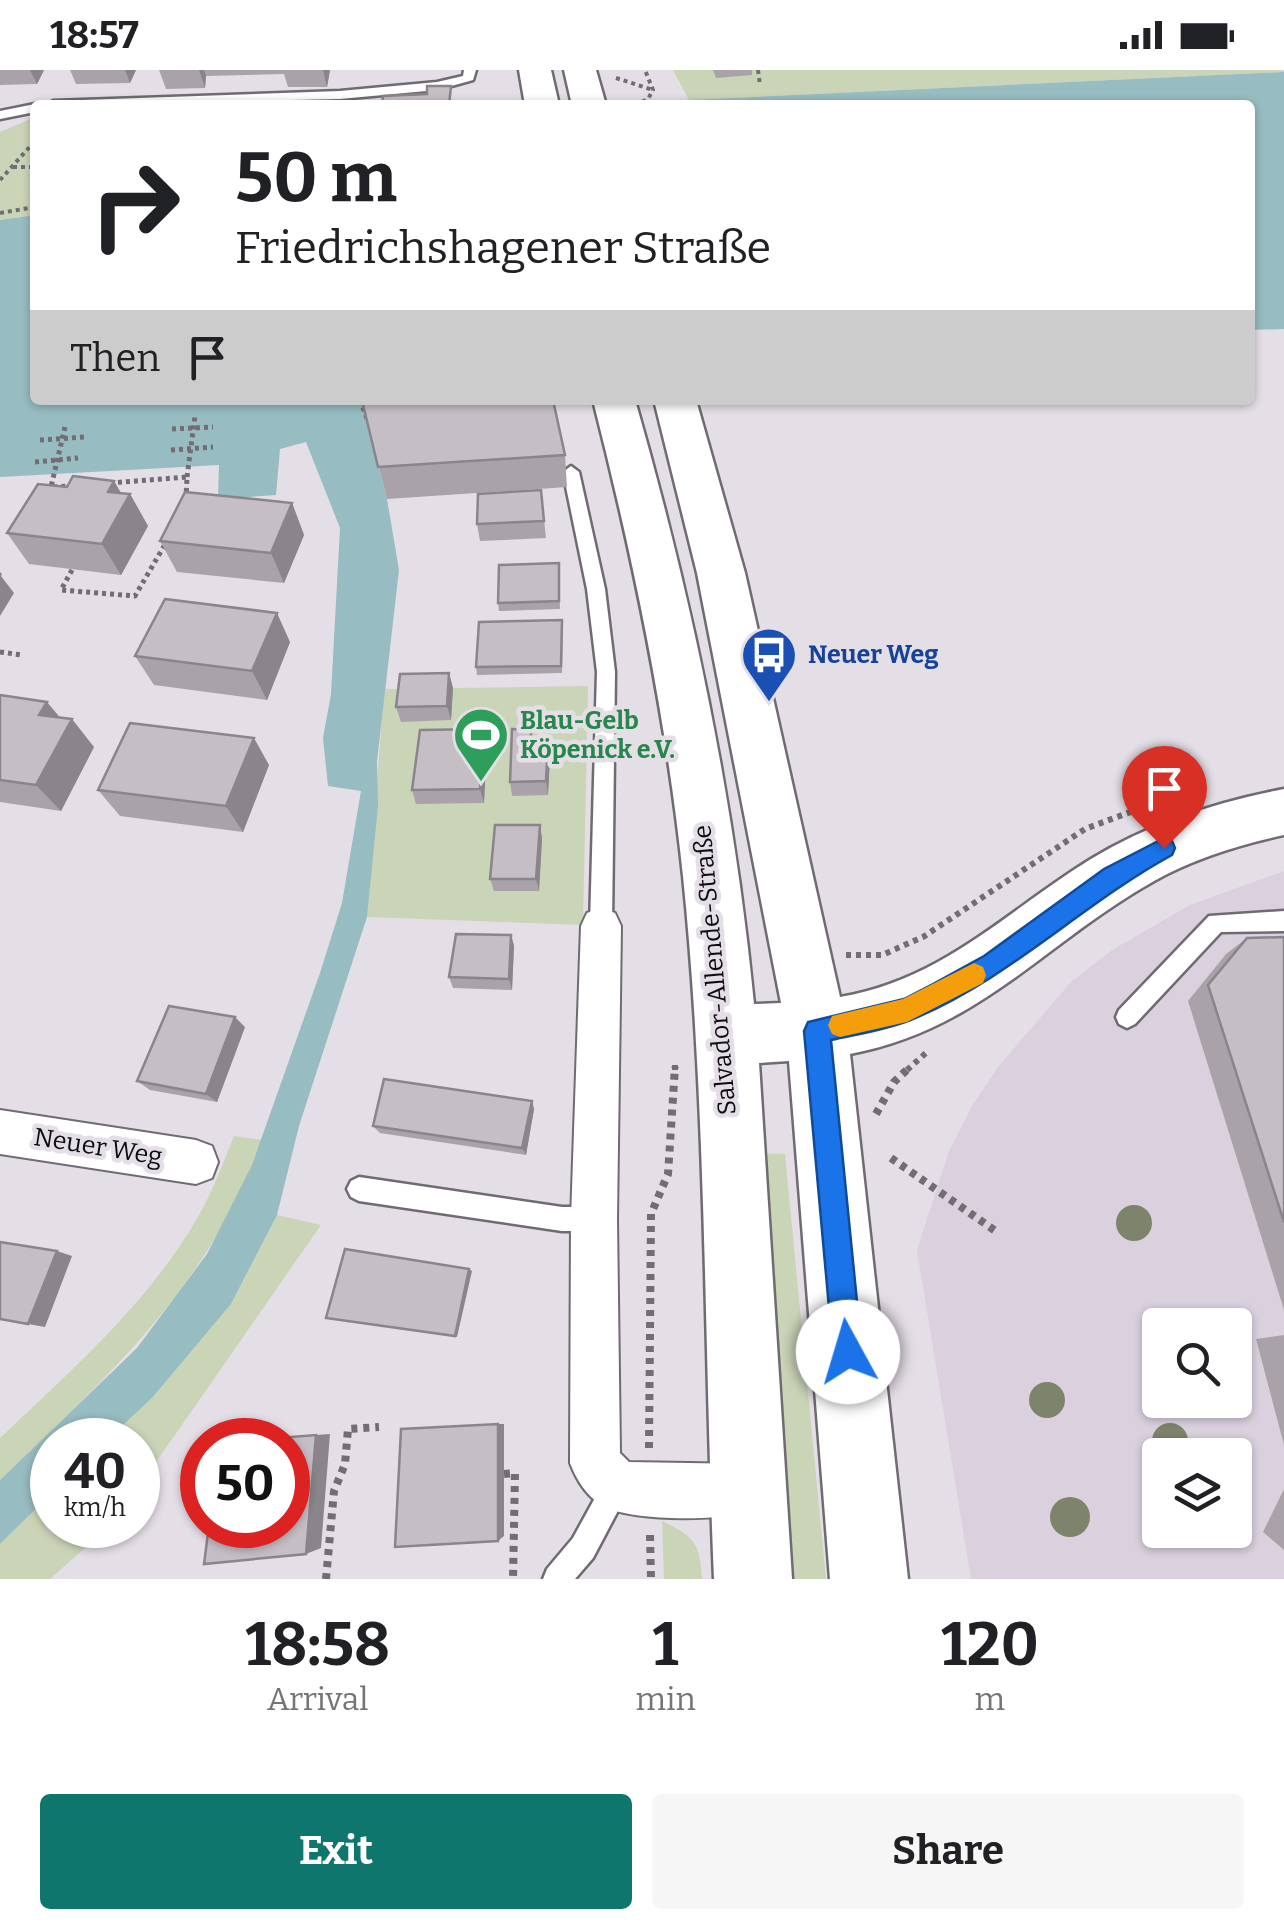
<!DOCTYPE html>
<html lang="en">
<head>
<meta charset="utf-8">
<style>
	body { margin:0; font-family:Bitter,serif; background:#f6f6f6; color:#202124; height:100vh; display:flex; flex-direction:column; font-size:38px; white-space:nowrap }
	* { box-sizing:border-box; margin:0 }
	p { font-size:32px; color:#757577 }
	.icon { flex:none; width:55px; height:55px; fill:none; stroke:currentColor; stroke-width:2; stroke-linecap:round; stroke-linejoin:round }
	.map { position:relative; height:1509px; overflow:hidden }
	.details { display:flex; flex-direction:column; background:#fff; flex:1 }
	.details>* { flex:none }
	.banner { position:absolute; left:30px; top:30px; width:1225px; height:305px; border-radius:10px; box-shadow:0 2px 8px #0004; background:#fff; color:#202124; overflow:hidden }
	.tools { position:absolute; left:1142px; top:1238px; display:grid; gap:20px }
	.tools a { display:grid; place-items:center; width:110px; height:110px; border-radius:10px; background:#fff; box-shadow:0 2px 8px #0004; font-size:50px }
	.speed { position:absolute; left:30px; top:1348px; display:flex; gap:20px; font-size:50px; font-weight:700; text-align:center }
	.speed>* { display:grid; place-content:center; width:130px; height:130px; border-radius:50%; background:#fff; box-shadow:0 2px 8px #0004; line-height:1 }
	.speed small { font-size:25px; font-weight:400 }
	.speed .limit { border:15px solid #d22; background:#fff; color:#111 }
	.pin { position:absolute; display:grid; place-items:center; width:85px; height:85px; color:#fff; margin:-102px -42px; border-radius:50% 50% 50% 0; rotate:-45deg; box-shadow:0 0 10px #0007 }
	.pin .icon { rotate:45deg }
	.me { position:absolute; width:110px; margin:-55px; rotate:354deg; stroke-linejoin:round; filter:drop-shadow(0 0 8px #0008) }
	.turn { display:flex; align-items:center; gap:35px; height:210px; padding:0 40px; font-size:45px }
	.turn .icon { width:130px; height:130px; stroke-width:2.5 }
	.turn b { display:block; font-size:70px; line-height:85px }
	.then { display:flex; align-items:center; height:95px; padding:0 40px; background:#0003; gap:20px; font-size:38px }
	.eta { display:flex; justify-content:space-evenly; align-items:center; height:170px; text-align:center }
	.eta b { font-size:60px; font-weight:700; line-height:70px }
	.button { display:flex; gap:20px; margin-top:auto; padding:20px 40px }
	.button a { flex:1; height:115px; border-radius:10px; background:#0f766e; color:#fff; font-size:40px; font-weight:700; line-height:115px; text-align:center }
	.button a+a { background:#f6f6f6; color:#202124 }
	.status { display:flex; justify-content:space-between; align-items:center; height:70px; padding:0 50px; background:#fff; direction:ltr }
	.status svg { height:28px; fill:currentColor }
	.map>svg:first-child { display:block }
	.built { fill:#dad0de; fill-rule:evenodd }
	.green { fill:#cad5b8 }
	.water { fill:#97bcc1 }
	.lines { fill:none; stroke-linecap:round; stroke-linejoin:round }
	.lane-casing { stroke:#706b72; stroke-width:5 }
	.street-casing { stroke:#706b72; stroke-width:4 }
	.secondary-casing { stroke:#706b72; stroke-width:5 }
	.path-far3 { stroke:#716d73; stroke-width:4; stroke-dasharray:4 4; stroke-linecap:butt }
	.path-far2 { stroke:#716d73; stroke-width:5; stroke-dasharray:4 4; stroke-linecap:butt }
	.path-far1 { stroke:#716d73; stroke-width:6; stroke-dasharray:5 5; stroke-linecap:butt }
	.path { stroke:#716d73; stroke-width:8; stroke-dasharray:6 6; stroke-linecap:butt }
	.lane { fill:#fff; fill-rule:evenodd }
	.street { fill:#fff; fill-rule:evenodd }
	.secondary { fill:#fff; fill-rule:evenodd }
	.tree { fill:#7e836b }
	.wall { fill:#a9a3a9 }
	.shaded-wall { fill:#8a858a }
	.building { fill:#c5bec5; stroke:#8a858a; stroke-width:2.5 }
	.route { fill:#1a73e8; stroke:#114b97; stroke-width:2.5 }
	.slow { fill:#f59e0b }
	.labels { text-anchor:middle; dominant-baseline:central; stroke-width:9; stroke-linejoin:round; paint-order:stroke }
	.transit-label { font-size:25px; font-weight:bold; fill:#164399; stroke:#e4dee6; text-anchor:start }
	.leisure-label { font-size:25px; font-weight:bold; fill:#27864d; stroke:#e4dee6; text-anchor:start }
	.street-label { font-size:25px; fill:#0d0b0e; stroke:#e4dee6 }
</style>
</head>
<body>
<div class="status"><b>18:57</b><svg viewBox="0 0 49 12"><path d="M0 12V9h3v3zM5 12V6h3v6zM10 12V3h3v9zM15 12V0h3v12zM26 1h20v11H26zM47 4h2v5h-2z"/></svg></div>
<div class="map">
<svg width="1284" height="1509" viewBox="0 0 1284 1509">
	<rect width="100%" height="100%" fill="#e4dee6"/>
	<path class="built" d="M1284 801V1509H971L917 1180 949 1081 972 1036 998 997 1071 912 1112 880 1190 835ZM1160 1255H1235V1330H1160ZM1160 1385H1235V1460H1160Z"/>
	<path class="green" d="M673 0H1283L1284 2 689 30Z
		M35 47V145L0 150V62Z
		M588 616 583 855 367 847 384 619Z
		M234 1066 262 1070C208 1217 109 1305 0 1410V1368C75 1297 159 1224 207 1130 217 1110 225 1088 234 1066Z
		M758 1083 785 1084 826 1509H784Z
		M277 1145 321 1155 138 1418V1370H107L152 1328 231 1234Z
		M52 1423V1455H111L50 1509H0V1474Z
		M662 1451C695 1467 700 1473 702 1509H664Z"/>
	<path class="water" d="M1284 2V259L1250 260V35H665L689 30Z
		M35 145V330H397L368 353 387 429 399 500 377 691 378 736 367 847 299 1056 277 1145 231 1234 152 1328 107 1370H52V1423L0 1474V1410L137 1278 207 1184 252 1095 320 903 342 833 361 721 328 716 323 668 331 624 340 458 306 372 280 379 276 425 218 429 219 395 0 407V150Z"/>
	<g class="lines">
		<g class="lane-casing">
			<path id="lane" d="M464 0H476L473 10 437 20 340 29 47 35 53 31 340 21 437 12 463 6Z
				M35 34 38 35 35 42 0 49V41Z
				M571 396 579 402 605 519 615 602 612 856 608 863 601 866 594 863 590 856 597 602 587 519 563 402Z
				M1284 841V861L1221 862 1135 954 1127 958 1119 954 1116 947 1119 940 1209 846Z
				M359 1107 562 1137H594L603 1140 606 1149 603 1158 594 1161H562L359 1131 351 1127 347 1119 351 1111Z
				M617 1402 627 1406 631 1416 593 1488 575 1509H543L547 1499 573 1468 607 1406Z"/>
		</g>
		<g class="street-casing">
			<path id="street" d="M601 838 615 843 621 856 617 1149 620 1383 629 1392 747 1394 765 1402 773 1420 765 1438C733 1451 634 1453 603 1436 587 1427 576 1409 570 1393L571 1149 581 856 587 843Z
				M0 1040 196 1070 212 1076 218 1092 212 1108 196 1114 0 1084Z"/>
		</g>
		<g class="secondary-casing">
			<path id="secondary" d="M519 0H551L559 35H525Z
				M564 0H596L606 35H572Z
				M593 330H635C692 528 734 729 754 934L781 933 697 503 654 330H696L745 503 840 927C944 909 1005 842 1091 789 1150 753 1217 732 1284 719V765C1238 775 1195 788 1154 811 1045 872 981 959 850 984L908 1509H830L789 991 759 993 792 1509H714C704 1275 707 1039 683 806 666 645 633 487 593 330Z"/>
		</g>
		<path class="path-far3" d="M758 0 760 15
			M616 8 653 20
			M635 35 648 29 653 20 645 0
			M13 97H35
			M0 110 35 71
			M0 143 35 137"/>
		<path class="path-far2" d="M360 330 368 351
			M65 357 51 417 72 416
			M172 359 213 357
			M40 370 85 367
			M171 380 213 377
			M35 392 78 388
			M187 407 195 346
			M110 413 187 407 186 427
			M72 500 61 520 135 526 167 471
			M0 582 22 585"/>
		<path class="path-far1" d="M846 885H882L923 867 1085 759 1181 723
			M675 1000V994
			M907 1000 927 982"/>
		<path class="path" d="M876 1044 894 1012 910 997
			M891 1088 997 1162
			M649 1378 651 1144 668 1104 675 997
			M504 1404 515 1403 513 1509
			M650 1465 651 1509
			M326 1509 334 1421 345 1394 348 1359 379 1357"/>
		<use href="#lane" class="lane"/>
		<use href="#street" class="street"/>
		<use href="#secondary" class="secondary"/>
	</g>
	<g class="tree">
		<circle cx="1134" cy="1153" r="18"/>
		<circle cx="1047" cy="1330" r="18"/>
		<circle cx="1170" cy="1371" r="18"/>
		<circle cx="1070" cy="1447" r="20"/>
	</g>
	<path class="wall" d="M0 0H44L37 14 0 15Z
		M70 0H136L130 13 76 14Z
		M159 0H330L327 17H288L284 4 206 6 205 18 166 19Z
		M713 0H752V5L716 8Z
		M362 330 565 385 567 417 387 429Z
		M114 411 121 423 130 424 148 456 121 505 29 494 7 463 67 417Z
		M541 420 546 468 480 471 477 454Z
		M292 433 304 465 284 513 177 502 160 471Z
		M559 493 560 539 499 541 498 533Z
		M563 558 562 603 477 605 476 597Z
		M290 572 267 630 154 615 135 586Z
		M449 603 453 618 451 650 401 652 396 637Z
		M0 625 60 648 94 677 61 741 0 732Z
		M531 660 533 671 550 686 548 725 512 726 510 712Z
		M487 673 484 733 416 734 412 720Z
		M269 695 243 762 120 746 98 720Z
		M540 755 542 769 539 821H494L490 809Z
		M511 865 514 876 512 920 453 918 449 907Z
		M1284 867V1240L1188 931 1226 884 1247 868Z
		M245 957 217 1032 150 1020 137 1011Z
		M534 1039 526 1085 380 1063 373 1056Z
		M1284 1265V1375L1256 1269Z
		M1284 1419V1480L1263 1462Z"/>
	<path class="shaded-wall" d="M30 0H44L37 14Z
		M125 0H136L130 13Z
		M199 0H204L206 6 205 18Z
		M323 0H330L327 17Z
		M114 411 126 432 130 424 148 456 121 505 102 474 108 422Z
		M292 433 304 465 284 513 271 483Z
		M0 502 2 504 1 506 14 523 0 546Z
		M277 543 290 572 267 630 252 601Z
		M449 603 453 618 451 650 447 636Z
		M47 632 68 657 72 649 94 677 61 741 36 715 39 645Z
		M484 659 487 673 484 733 480 719Z
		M254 668 269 695 243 762 226 736Z
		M548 671 550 686 548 725 546 711Z
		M540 755 542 769 539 821 536 809Z
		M511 865 514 876 512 920 509 909Z
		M235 947 245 957 217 1032 206 1024Z
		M532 1031 534 1039 526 1085 522 1078Z
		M57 1181 72 1186 45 1257 28 1254Z
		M469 1199 472 1201 457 1267 455 1266Z
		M498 1354H504V1466L498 1471Z
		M330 1364 321 1478 306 1484 316 1365Z"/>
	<path class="building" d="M427 16H451L449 35H382L383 26 427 24Z
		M362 330H553L565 385 378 397Z
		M73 406 114 411 108 422 130 424 102 474 7 463 38 414 67 417Z
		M541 420 544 451 477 454 478 424Z
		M185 422 292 433 271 483 160 471Z
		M559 493V531L498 533 499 495Z
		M165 529 277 543 252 601 135 586Z
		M562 550 561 596 476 597 479 552Z
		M449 603 447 636 396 637 400 604Z
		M0 625 47 632 39 645 72 649 36 715 0 710Z
		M130 653 254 668 226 736 98 720Z
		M484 659 480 719 412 720 420 660Z
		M512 659 531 660V671H548L546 711 510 712Z
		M495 755H540L536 809H490Z
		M456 864 511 865 509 909 449 907Z
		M1284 867V1152L1208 915 1247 868Z
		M169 936 235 947 206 1024 137 1011Z
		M384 1009 532 1031 522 1078 373 1056Z
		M0 1172 57 1181 28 1254 0 1249Z
		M345 1179 469 1199 455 1266 326 1248Z
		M498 1354V1471L395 1477 401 1359Z
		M316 1365 306 1484 204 1494 209 1455H288V1370H250Z"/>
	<path class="route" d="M1164 768 1172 771 1175 778 1172 785C1082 834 1008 910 913 949 887 960 857 964 831 970L862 1282 858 1293 848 1297 837 1293 833 1282 804 961 808 952 904 929 933 914 984 886 1104 799Z"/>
	<path class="slow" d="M974 893 983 897 986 905 983 913 907 952 840 967 832 964 828 955 832 946 903 929Z"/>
	<defs>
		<g id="bus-pin" transform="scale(2.875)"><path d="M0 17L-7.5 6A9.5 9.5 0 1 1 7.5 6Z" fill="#1a4fb4" stroke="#e4dee6"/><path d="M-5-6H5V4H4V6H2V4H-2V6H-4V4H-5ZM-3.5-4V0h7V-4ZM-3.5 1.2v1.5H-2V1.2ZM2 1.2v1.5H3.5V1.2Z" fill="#fff"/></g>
		<g id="stadium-pin" transform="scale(2.875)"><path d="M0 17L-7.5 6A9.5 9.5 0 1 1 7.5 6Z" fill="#2e9e5b" stroke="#e4dee6"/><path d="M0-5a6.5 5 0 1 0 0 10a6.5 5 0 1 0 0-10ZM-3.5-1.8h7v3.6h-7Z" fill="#fff"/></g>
	</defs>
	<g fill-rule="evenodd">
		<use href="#bus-pin" x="769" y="585"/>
		<use href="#stadium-pin" x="481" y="665"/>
	</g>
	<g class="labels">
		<g class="transit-label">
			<text x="808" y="585">Neuer Weg</text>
		</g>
		<g class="leisure-label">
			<text x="520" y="651">Blau-Gelb<tspan x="520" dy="29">Köpenick e.V.</tspan></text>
		</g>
		<g class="street-label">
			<text transform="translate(715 900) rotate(-95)">Salvador-Allende-Straße</text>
			<text transform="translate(98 1077) rotate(9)">Neuer Weg</text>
		</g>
	</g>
</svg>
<div class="tools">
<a><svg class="icon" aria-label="search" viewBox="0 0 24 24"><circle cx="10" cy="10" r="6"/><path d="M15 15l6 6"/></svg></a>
<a><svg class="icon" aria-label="layers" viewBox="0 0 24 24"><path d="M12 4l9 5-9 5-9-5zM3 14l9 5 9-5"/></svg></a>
</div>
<div class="speed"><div>40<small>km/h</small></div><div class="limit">50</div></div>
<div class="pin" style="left:1164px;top:778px;background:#d93025"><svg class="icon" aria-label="arrive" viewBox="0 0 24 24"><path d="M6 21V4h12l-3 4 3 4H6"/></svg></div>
<svg class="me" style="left:848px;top:1282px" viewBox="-20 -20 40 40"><circle r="19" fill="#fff"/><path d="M0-13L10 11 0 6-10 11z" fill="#1a73e8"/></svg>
<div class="banner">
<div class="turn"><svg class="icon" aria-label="right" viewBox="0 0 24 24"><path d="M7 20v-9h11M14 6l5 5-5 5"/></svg><div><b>50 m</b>Friedrichshagener Straße</div></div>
<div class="then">Then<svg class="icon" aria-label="arrive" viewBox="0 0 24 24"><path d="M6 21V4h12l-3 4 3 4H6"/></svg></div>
</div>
</div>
<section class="details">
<div class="eta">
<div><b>18:58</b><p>Arrival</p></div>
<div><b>1</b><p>min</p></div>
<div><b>120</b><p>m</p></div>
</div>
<div class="button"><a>Exit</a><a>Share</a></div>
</section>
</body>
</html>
